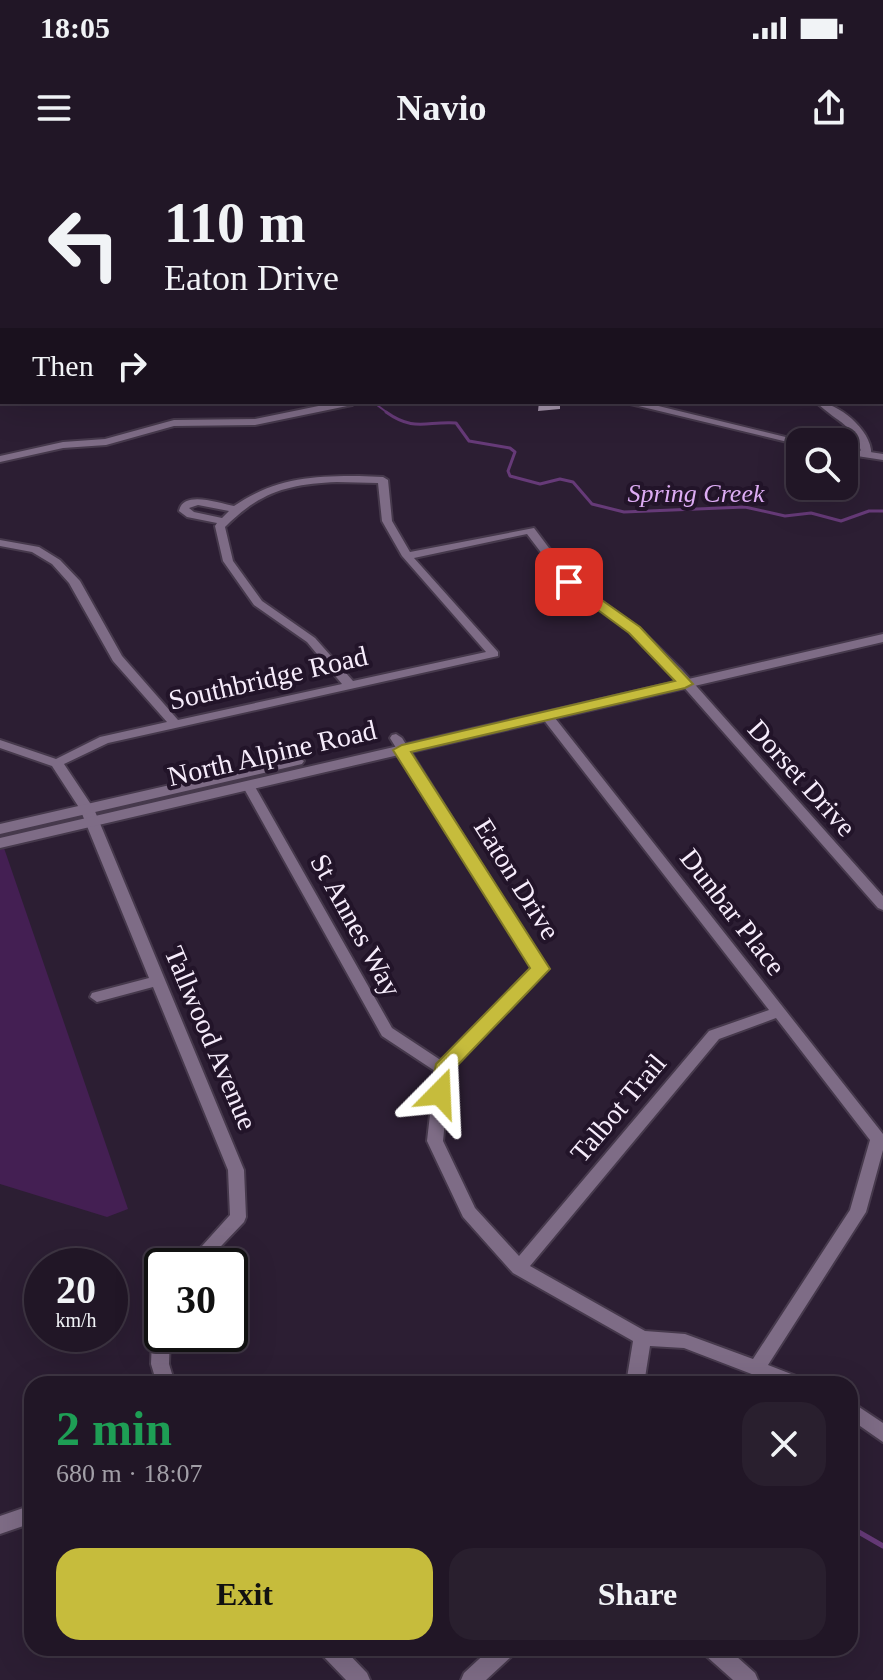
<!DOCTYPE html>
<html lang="en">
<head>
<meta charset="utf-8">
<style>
	body { margin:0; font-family:Georgia,serif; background:#291f2e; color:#f1f3f6; height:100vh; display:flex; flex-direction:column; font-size:30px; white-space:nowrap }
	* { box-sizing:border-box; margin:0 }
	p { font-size:26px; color:#a29fa7 }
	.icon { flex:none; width:44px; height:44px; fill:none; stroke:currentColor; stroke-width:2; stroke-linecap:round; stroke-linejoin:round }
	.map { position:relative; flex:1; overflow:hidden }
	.sheet { position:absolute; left:24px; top:1216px; width:834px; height:280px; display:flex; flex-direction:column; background:#211626; border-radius:24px; box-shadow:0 8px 32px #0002,0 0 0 2px #3e3543 }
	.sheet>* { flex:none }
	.hud { position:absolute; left:0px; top:0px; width:884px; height:244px; box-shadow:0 8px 32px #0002,0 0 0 2px #3e3543; background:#211626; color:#f1f3f6; overflow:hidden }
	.fabs { position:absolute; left:786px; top:268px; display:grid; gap:16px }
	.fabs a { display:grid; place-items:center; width:72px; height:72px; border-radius:16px; background:#211626; box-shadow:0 8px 32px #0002,0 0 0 2px #3e3543; font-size:40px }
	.speed { position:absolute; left:24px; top:1088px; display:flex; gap:16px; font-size:40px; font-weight:700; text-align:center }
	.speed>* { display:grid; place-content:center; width:104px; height:104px; border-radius:50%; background:#211626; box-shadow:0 8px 32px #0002,0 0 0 2px #3e3543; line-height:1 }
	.speed small { font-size:20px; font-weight:400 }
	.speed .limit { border:4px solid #111; border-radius:12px; background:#fff; color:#111 }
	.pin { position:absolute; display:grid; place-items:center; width:68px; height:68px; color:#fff; margin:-34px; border-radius:16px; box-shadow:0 4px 12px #0006 }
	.me { position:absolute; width:88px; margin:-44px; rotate:21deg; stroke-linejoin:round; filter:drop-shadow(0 0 6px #0008) }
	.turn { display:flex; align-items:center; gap:28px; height:168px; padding:0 32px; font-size:36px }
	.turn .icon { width:104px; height:104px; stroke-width:2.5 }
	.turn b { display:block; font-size:56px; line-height:68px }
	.then { display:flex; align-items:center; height:76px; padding:0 32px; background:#0003; gap:16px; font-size:30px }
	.round { display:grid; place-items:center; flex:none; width:84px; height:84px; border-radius:24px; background:#291f2e }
	.overview { display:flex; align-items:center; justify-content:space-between; height:136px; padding:0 32px }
	h1 { font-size:48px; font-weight:700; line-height:60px; color:#1e9e55 }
	.primary-button { display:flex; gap:16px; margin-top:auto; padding:16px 32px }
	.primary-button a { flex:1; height:92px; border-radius:24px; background:#c6bc3c; color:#111; font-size:32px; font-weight:700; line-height:92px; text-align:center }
	.primary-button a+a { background:#291f2e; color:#f1f3f6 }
	.status { display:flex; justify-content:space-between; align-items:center; height:56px; padding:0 40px; background:#211626; direction:ltr }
	.status svg { height:22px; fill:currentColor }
	header { display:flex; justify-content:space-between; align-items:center; height:104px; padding:0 32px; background:#211626; font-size:36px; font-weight:700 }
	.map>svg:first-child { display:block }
	.green { fill:#441f53 }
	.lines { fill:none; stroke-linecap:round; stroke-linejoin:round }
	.stream-far2 { stroke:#663a78; stroke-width:2 }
	.stream-far1 { stroke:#663a78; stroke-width:3 }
	.stream { stroke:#663a78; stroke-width:5 }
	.minor-casing { stroke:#46394c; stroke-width:4 }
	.tertiary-casing { stroke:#46394c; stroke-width:4 }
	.secondary-casing { stroke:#46394c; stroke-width:4 }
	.minor { fill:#7e6c86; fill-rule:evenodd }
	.tertiary { fill:#7e6c86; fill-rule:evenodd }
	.secondary { fill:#7e6c86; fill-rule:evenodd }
	.wall { fill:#a393aa }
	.route { fill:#c6bc3c; stroke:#817a27; stroke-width:2 }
	.labels { text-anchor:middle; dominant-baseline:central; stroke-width:8; stroke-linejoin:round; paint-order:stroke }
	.far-water-label { font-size:26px; font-style:italic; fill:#ddacf4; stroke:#221429 }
	.street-label { font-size:28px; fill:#f6ecfb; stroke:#221429 }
</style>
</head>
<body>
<div class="status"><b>18:05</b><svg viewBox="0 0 49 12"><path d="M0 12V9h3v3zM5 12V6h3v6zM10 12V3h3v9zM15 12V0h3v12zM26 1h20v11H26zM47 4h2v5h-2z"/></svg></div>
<header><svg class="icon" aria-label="menu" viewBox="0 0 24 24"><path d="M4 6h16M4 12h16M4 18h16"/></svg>Navio<svg class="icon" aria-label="share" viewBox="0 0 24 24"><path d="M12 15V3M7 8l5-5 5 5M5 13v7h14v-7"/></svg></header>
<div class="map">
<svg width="883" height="1520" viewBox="0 0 883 1520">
	<rect width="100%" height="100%" fill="#2c1e33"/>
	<path class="green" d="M4 688 128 1049 107 1057 0 1024V690Z"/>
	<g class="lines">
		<path class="stream-far2" d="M2 128V135
			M373 242 389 254"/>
		<path class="stream-far1" d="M386 252C414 272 426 261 456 263L469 281 510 288 515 292 508 311 510 316 540 324 560 319 573 322 592 344 624 352 745 347 785 356 811 353 841 361 869 351H883"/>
		<path class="stream" d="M850 1367 883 1386"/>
		<g class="minor-casing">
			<path id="minor" d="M128 0H148L145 2H125Z
				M287 0H296L293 2Z
				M878 0H883V3Z
				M882 24H883V28H882Z
				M0 74H2V78H0Z
				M882 91H883V97H882Z
				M338 242H357L352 245 255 265 174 266 106 285 63 288 0 302V296L63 282 105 279 174 260 255 259Z
				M816 242C839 242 875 273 871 297H863C853 262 840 265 816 242Z
				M359 316 383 317 388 320 392 361 410 392 534 368 573 420 639 468 682 510 883 736V750L878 748 674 516 631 472 565 424 527 374 414 398 498 492V496L108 583 64 604 94 649 244 1010 246 1057 244 1062 202 1106H184L230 1055 228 1010 153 827 97 842 90 837 92 833 149 818 80 649 52 606 0 588V580L56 599 100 577 167 562 113 501 69 423 52 404 32 392 0 386V380L39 387 60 400 80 421 122 496 178 560 342 524 307 482 254 445 223 401 215 366 217 363 187 357 179 351C183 330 218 343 234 346 275 318 311 316 359 316ZM337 322 378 323 382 361 402 396 486 492 353 521 315 478 262 441 233 401 225 367C260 332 288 324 337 322ZM198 345 229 351 222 358 194 352 189 348Z
				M547 552 551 553 883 974V990L866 1052 768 1205 804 1219 807 1224H778L684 1188 650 1186 644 1224H626L633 1181 513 1113 463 1057 427 981 435 911 382 876 242 625 248 621 254 625 392 868 442 901 532 808 390 578 392 575 396 574 402 578 547 809 450 911 443 981 475 1048 519 1096 709 871 769 850 543 559 541 556ZM776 858 870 980 850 1050 753 1199 685 1174 645 1171 530 1106 719 879Z
				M162 1149V1174H170L169 1204 175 1224H157L151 1204 153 1156 156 1151Z
				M850 1241 883 1263V1282L850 1259Z
				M32 1345V1363L0 1374V1356Z
				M319 1488H343L367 1513 370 1520H346L322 1495Z
				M491 1488H516L513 1495 486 1520H461L464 1513Z
				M702 1488H727L755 1513 758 1520H733L705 1495Z"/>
		</g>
		<g class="tertiary-casing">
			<path id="tertiary" d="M0 0H6L7 2 0 4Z
				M622 242H642L806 282H800V285Z
				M844 288 883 294V300L844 294Z"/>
		</g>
		<g class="secondary-casing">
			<path id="secondary" d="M686 0H698L699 2H687Z
				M882 134H883V140H882Z
				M883 474V482L0 688V678Z
				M296 596 304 601 302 604 0 674V664Z"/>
		</g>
		<use href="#minor" class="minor"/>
		<use href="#tertiary" class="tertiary"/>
		<use href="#secondary" class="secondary"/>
	</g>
	<path class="wall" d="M539 242H560V249L538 251Z"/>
	<path class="route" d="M569 417 640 467 693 524 685 528 411 592 550 809 452 911 447 938H433L430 933 436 904 530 808 393 590 402 585 675 521 629 473 564 425 562 422Z"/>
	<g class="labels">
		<g class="far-water-label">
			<text x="696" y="333">Spring Creek</text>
		</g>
		<g class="street-label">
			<text transform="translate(268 518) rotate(-13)">Southbridge Road</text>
			<text transform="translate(272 593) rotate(-13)">North Alpine Road</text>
			<text transform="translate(802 618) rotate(48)">Dorset Drive</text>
			<text transform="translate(517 719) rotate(58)">Eaton Drive</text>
			<text transform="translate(733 752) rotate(52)">Dunbar Place</text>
			<text transform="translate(356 765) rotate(61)">St Annes Way</text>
			<text transform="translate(211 878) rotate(67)">Tallwood Avenue</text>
			<text transform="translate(618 948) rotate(-50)">Talbot Trail</text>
		</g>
	</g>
</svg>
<div class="fabs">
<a><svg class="icon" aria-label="search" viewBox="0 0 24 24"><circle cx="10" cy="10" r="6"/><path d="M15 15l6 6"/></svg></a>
</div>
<div class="speed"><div>20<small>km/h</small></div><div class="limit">30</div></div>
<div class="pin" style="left:569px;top:422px;background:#d93025"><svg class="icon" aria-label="arrive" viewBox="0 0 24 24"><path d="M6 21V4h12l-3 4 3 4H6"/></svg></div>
<svg class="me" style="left:440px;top:933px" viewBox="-20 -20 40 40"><path d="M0-17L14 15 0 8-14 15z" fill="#c6bc3c" stroke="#fff" stroke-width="4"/></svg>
<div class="hud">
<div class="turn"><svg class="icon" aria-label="left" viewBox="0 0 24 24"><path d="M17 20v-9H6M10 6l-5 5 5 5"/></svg><div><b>110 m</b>Eaton Drive</div></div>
<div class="then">Then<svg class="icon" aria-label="right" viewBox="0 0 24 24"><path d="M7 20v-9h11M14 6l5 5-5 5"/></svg></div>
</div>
<section class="sheet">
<div class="overview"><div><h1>2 min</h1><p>680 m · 18:07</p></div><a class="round"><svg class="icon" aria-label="close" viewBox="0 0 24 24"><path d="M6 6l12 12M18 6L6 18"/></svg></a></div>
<div class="primary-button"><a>Exit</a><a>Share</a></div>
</section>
</div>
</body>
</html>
